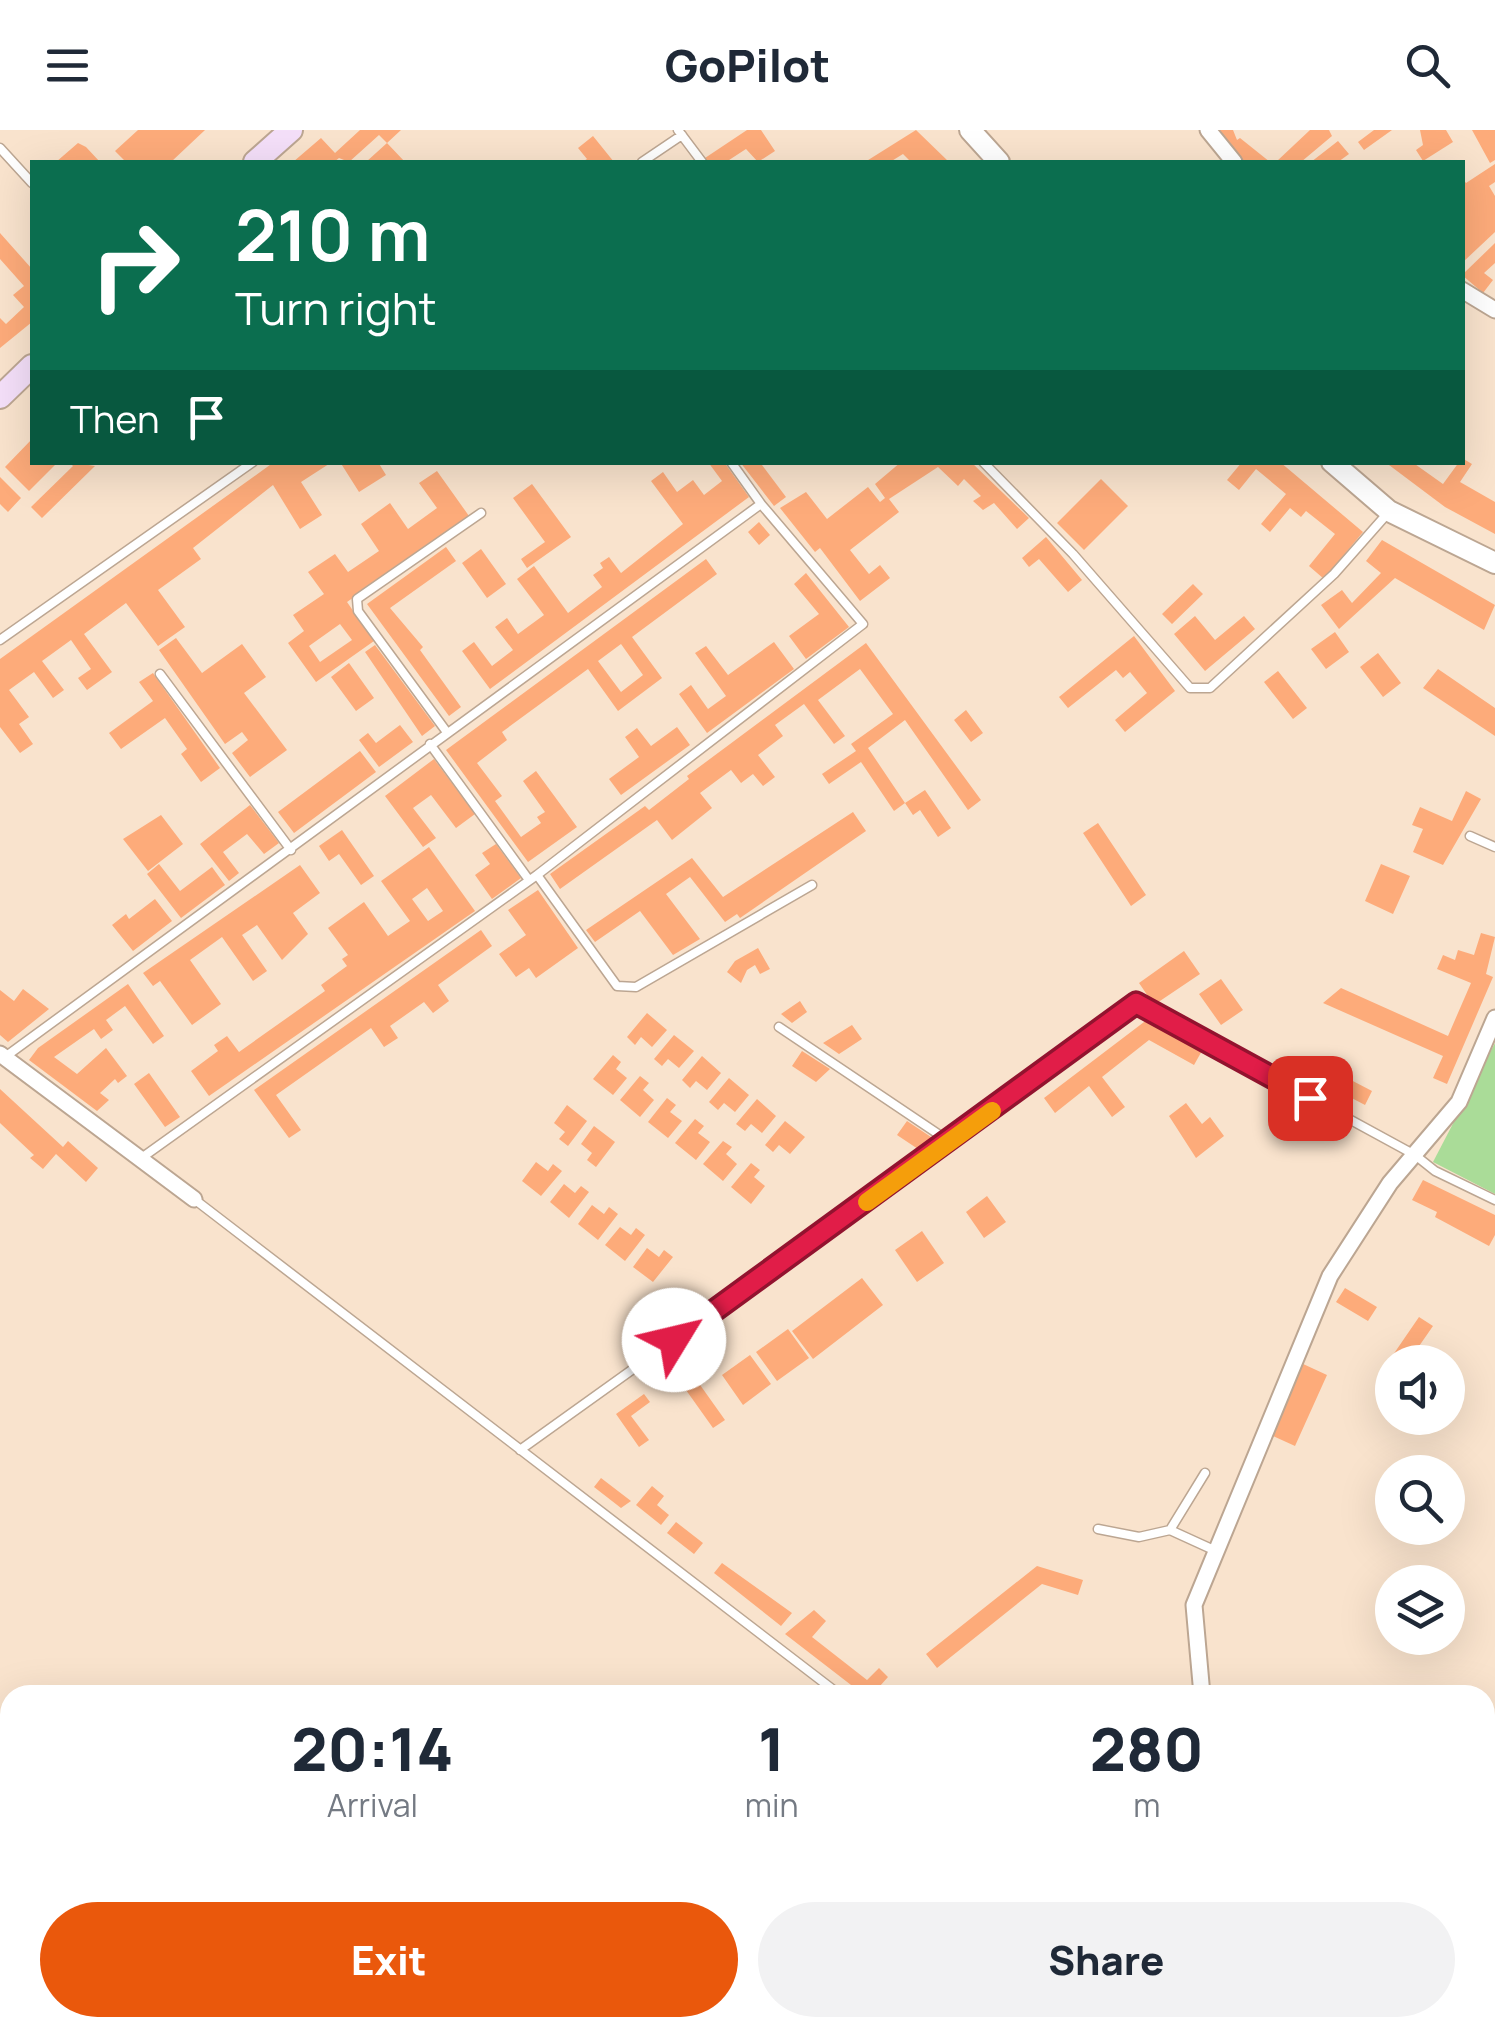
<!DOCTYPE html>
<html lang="en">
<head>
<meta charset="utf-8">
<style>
	body { margin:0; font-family:Manrope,sans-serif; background:#f2f2f3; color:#1f2937; height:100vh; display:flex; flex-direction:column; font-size:38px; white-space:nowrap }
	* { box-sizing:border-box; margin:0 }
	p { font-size:32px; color:#747a83 }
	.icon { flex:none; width:55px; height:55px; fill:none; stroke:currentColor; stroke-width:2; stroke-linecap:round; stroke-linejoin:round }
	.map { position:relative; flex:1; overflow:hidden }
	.sheet { position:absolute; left:0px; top:1555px; width:1495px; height:352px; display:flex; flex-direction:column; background:#fff; border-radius:30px 30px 0 0; box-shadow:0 10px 40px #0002 }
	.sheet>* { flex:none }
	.hud { position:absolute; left:30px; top:30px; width:1435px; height:305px; border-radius:0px; box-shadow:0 10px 40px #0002; background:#0b6e4f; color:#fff; overflow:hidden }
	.fabs { position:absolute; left:1375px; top:1215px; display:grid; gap:20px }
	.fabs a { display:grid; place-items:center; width:90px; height:90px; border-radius:50%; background:#fff; box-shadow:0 10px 40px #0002; font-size:50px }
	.pin { position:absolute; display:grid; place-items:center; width:85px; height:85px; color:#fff; margin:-42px; border-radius:20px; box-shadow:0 5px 15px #0006 }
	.me { position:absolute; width:110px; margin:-55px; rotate:54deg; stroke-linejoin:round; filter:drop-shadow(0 0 8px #0008) }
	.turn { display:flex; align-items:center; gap:35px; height:210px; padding:0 40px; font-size:45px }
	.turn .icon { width:130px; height:130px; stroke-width:2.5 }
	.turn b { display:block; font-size:70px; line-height:85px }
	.then { display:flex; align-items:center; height:95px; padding:0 40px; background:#0003; gap:20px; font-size:38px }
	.eta { display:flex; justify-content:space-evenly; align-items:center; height:170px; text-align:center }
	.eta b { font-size:60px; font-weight:800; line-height:70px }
	.action { display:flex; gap:20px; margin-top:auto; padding:20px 40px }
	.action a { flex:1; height:115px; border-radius:60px; background:#ea580c; color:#fff; font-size:40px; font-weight:800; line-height:115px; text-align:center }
	.action a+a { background:#f2f2f3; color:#1f2937 }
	header { display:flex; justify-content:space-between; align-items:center; height:130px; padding:0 40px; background:#fff; font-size:45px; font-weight:800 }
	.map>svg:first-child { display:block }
	.green { fill:#aadc98 }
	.building { fill:#fdab7a; fill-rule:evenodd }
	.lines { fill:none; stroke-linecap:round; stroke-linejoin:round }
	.service-casing { stroke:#bca692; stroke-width:11 }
	.minor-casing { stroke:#bca692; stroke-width:19 }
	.tertiary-casing { stroke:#bca692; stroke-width:24 }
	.secondary-casing { stroke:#bca692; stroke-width:26 }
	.service { stroke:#fff; stroke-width:8 }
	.minor { stroke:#fff; stroke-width:15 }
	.tertiary { stroke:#fff; stroke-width:20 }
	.secondary { stroke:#f4dff9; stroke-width:22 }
	.route-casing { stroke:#92132f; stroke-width:25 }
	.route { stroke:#e11d48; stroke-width:18 }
	.slow { stroke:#f59e0b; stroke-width:18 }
</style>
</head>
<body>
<header><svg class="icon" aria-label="menu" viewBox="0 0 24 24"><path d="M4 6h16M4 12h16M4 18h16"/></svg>GoPilot<svg class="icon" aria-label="search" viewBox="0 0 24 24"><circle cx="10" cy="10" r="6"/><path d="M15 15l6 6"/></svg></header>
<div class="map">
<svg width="1495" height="1907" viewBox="0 0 1495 1907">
	<rect width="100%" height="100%" fill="#f9e3cd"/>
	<path class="green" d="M1495 913V1064L1433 1032Z"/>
	<path class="building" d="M138 0H205L171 32H126L115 21Z
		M360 0H401L387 13 379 5 349 32 339 28 334 32H293L321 8 335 23Z
		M747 0H761L775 21 758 32 746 19 726 32H707L705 28Z
		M916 0 949 32H911L903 24 890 32H865Z
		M1219 0H1233L1237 10 1240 8 1270 32H1241L1227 20Z
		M1310 0H1329L1332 6 1301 32H1276Z
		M1374 0H1392L1364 20 1358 12Z
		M1420 0H1446L1453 12 1423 31 1416 20 1423 15Z
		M1472 0H1495V30L1490 33Z
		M593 6 614 32H582L587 29 578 18Z
		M1338 11 1349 24 1338 32H1311Z
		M78 13 86 17 100 32H56Z
		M387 13 405 32H366Z
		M1495 34V52L1489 56 1495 66V102L1462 133V48L1466 53Z
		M0 103 32 139V192L0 218V188L6 194 24 177 13 165 24 156 0 129Z
		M1495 113V133L1484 143 1493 150 1483 163 1462 145Z
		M32 309V332H58L29 361 5 337Z
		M1462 328 1472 334 1460 352 1495 372V404L1445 377 1385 332H1412L1443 354Z
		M69 332 95 336 42 388 31 377 73 336Z
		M274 332H332L301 352 322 385 300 399 273 355 193 418 201 429 158 460 185 497 158 516 126 473 84 504 112 542 87 560 78 548 91 539 71 510 42 531 64 560 53 568 34 542 9 560 29 587 19 594 33 614 20 623 0 597V529Z
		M340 332H378L386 345 359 362Z
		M708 332H724L749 367 490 559 462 521 474 512 492 536 513 520 495 497 507 488 518 504 544 485 517 449 534 436 568 483 602 457 593 445 603 438 600 433 609 427 621 443 683 394 651 351 663 342 677 362 693 350 704 365 722 351Z
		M740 332H764L762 335 786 367 774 376Z
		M901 332H971L1029 388 1017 399 994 373 983 380 973 371 981 366 964 349 958 356 938 337 889 369 899 382 850 420 869 444 880 435 890 448 860 471 820 418 815 422 780 378 806 362 827 389 868 357 880 372 885 368 875 354Z
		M1242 332H1280L1363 402 1324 449 1309 436 1335 404 1306 381 1301 387 1290 378 1270 402 1261 394 1286 364 1256 339 1239 360 1227 350Z
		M437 341 469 386 347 472 374 511 316 552 288 513 304 501 293 485 324 464 308 442 335 424 348 442 379 421 361 394 390 373 408 399 437 378 419 353ZM340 494 352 510 320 532 309 516Z
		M0 347 21 368 8 382 0 374Z
		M1101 349 1128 376 1084 420 1057 393Z
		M532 354 571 407 527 438 521 429 545 412 513 368Z
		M759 392 770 405 759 415 748 402Z
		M1046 407 1082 450 1068 462 1039 429 1029 437 1022 428Z
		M1382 410 1495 475 1484 500 1395 448 1339 499 1321 475 1342 460 1352 473 1381 443 1366 431Z
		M446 417 456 431 390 478 423 517 420 520 461 577 449 586 367 474Z
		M481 419 506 454 487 468 462 433Z
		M706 429 717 444 632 507 662 548 618 581 588 539 502 602 507 610 477 633 502 666 495 671 521 707 541 693 537 687 545 682 523 651 536 641 577 697 528 732 446 620ZM621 514 643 545 621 562 598 531Z
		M806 443 849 497 806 529 789 506 819 484 794 454Z
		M1193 454 1203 464 1172 494 1162 484Z
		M1195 486 1215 510 1244 486 1255 499 1205 541 1174 504Z
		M1335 502 1349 522 1326 539 1311 519Z
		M1134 506 1175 561 1125 602 1115 590 1147 563 1130 542 1123 548 1116 540 1068 578 1059 567Z
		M176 508 202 543 242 514 266 547 244 563 287 620 250 647 232 623 248 610 242 602 225 614 159 520Z
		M774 512 794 539 707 603 679 564 691 555 708 579 726 566 695 523 706 516 728 545Z
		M866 513 981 670 968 680 905 590 868 618 905 673 925 660 951 698 938 707 920 680 913 685 905 673 894 681 861 632 829 654 822 644 856 621 851 614 893 584 860 539 818 570 845 606 834 614 804 574 775 595 783 606 758 625 775 647 763 656 753 644 741 653 731 640 700 663 712 678 672 710 657 690 560 759 550 744 645 676 649 680 689 649 687 646Z
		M375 515 435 596 422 606 365 522Z
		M1378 523 1401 553 1383 567 1360 537Z
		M349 533 374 568 356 581 331 547Z
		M1438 539 1495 578V606L1423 558Z
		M1278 541 1307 578 1293 589 1264 552Z
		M153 543 220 638 201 652 181 624 187 619 165 588 121 619 109 603 153 571 139 552Z
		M966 580 983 603 971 612 954 590Z
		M400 595 413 612 379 637 359 610 368 603 376 613Z
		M677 597 690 615 621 665 609 649 639 627 625 607 637 598 651 616Z
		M360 621 376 642 294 703 278 682Z
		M434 629 475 684 456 698 431 665 413 678 436 708 423 717 385 666Z
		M1466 661 1481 669 1443 735 1413 722 1423 699 1412 695 1420 677 1452 691Z
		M250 675 279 713 264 724 247 704 223 722 239 743 229 751 200 714Z
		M853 682 866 701 740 788 737 784 725 792 690 747 666 764 700 809 673 825 640 781 595 812 586 800 692 728 723 767Z
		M161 685 183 714 148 741 123 709Z
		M1098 693 1146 765 1131 776 1083 703Z
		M342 700 374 746 361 755 339 724 329 731 319 716Z
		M496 714 521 748 492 769 475 745 490 734 482 723Z
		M429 717 475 781 209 966 191 941 218 921 214 915 227 906 239 922 325 861 321 855 347 836 342 829 348 825 328 798 364 772 388 806 410 791 381 751ZM427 758 443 781 428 791 412 769Z
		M159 734 180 761 212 737 225 755 181 788 147 744Z
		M1381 734 1410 746 1393 784 1365 771Z
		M300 735 320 763 293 783 308 804 282 830 257 795 242 805 267 841 253 851 222 807 190 830 221 874 192 895 160 851 153 856 143 843Z
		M538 760 578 818 536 848 529 838 516 847 499 824 526 805 508 780Z
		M155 769 172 791 133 821 112 795 126 784 129 789Z
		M481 800 492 816 438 855 449 871 433 883 424 872 390 896 398 908 384 917 371 898 276 965 301 1000 289 1008 254 960Z
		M1481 803 1495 807 1486 844 1493 847 1447 954 1433 948 1443 926 1323 873 1341 858 1448 906 1471 853 1437 839 1443 825 1455 830 1458 820 1474 825Z
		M758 818 770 839 760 844 755 835 747 840 741 853 727 842 735 831Z
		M1184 821 1200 844 1154 875 1139 853Z
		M1221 849 1243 880 1221 895 1199 864Z
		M128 854 164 906 153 914 125 876 106 890 113 900 101 909 94 899 54 927 77 944 106 918 127 946 118 953 115 949 100 963 109 970 97 981 29 930 38 918Z
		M23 859 49 879 8 912 0 905V860L14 871Z
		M800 871 807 882 792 893 781 884Z
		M647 883 667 900 652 917 641 907 635 915 627 907Z
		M1148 889 1203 919 1194 935 1149 910 1102 947 1125 977 1112 987 1089 956 1055 983 1044 968Z
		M852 895 862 909 839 924 823 913Z
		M674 905 694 921 679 938 668 929 662 936 654 929Z
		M802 921 830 939 816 952 792 936Z
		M613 925 621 932 616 939 627 948 613 965 593 949Z
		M702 926 721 943 707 960 696 951 690 958 682 950Z
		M149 943 180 987 165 997 134 954Z
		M640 946 649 953 643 960 654 970 640 987 620 970Z
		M729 948 749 965 735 982 724 973 718 980 709 972Z
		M1349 949 1372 961 1365 975 1342 963Z
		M0 959 63 1017 68 1011 98 1038 86 1052 56 1024 43 1039 30 1028 34 1025 0 993Z
		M667 968 676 975 670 982 682 991 668 1008 648 992Z
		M757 969 776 986 762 1003 751 994 745 1001 736 994Z
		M1186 973 1202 994 1210 987 1224 1006 1196 1028 1169 986Z
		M567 975 587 991 568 1016 559 1009 565 1002 554 993Z
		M695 989 704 996 698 1003 710 1012 696 1030 675 1013Z
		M785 991 805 1007 790 1024 779 1015 773 1022 765 1015Z
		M907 991 934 1009 918 1019 897 1005Z
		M594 996 615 1012 596 1037 587 1030 592 1023 581 1014Z
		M723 1011 732 1017 726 1024 737 1034 723 1051 703 1034Z
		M536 1032 548 1041 553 1034 562 1041 541 1066 522 1051Z
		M751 1033 760 1040 754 1047 765 1056 751 1074 731 1057Z
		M1423 1050 1495 1085V1105L1489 1116 1435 1087 1437 1082 1412 1070Z
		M564 1054 575 1063 581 1056 589 1062 569 1088 550 1072Z
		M987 1066 1006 1092 984 1108 966 1082Z
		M592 1075 604 1084 609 1077 618 1084 598 1110 578 1094Z
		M620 1097 631 1105 636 1098 645 1105 625 1131 605 1115Z
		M922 1101 944 1133 917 1152 895 1120Z
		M647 1118 659 1127 664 1120 673 1127 653 1152 633 1137Z
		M862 1148 883 1175 813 1229 792 1201Z
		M1345 1158 1377 1177 1368 1191 1336 1172Z
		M1419 1187 1433 1196 1408 1232H1392V1244L1384 1238Z
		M788 1199 809 1228 777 1251 756 1222Z
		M750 1225 771 1254 743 1275 722 1245Z
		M1301 1233 1327 1245 1295 1316 1273 1306Z
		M693 1245 725 1290 713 1298 681 1253Z
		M644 1264 650 1272 631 1286 649 1310 639 1317 616 1284Z
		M601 1348 631 1371 621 1378 594 1357Z
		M652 1356 664 1366 657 1375 669 1385 661 1395 636 1375Z
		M676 1392 703 1413 694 1424 667 1403Z
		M722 1433 792 1483 781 1496 714 1443Z
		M1037 1436 1083 1450 1078 1465 1042 1454 937 1538 926 1524Z
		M814 1480 826 1491 812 1507 867 1550 879 1538 888 1547 872 1565H864L785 1504Z
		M824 1898H842L849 1907H812Z
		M913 1898H998L1000 1899 993 1907H920Z"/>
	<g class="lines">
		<g class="service-casing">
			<path id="service" d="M678 0 702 32
				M0 18 32 53
				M642 32 682 5
				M731 332 761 374
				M983 332 1073 424 1190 558H1210L1334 444 1387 384
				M0 510 253 332
				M160 544 291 720
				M446 601 358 481 357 469 481 383
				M430 614 529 750
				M1470 706 1495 717
				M537 745 617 856 636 857 812 755
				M779 897 950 1012
				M5 927 761 374 863 494 537 745 140 1029
				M194 1069 840 1565
				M520 1320 950 1012 1136 873 1415 1025 1435 1041 1495 1070
				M1205 1343 1170 1400 1216 1421
				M1098 1399 1139 1407 1170 1400
				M856 1898 864 1907
				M1270 1898 1282 1907"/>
		</g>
		<g class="minor-casing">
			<path id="minor" d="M1208 0 1234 32
				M1462 160 1495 180
				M0 924 194 1069
				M1202 1565 1194 1475 1330 1146 1390 1053 1459 972 1495 888
				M794 1907 806 1898"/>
		</g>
		<g class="tertiary-casing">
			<path id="tertiary" d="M970 0 999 32
				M1332 332 1389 381 1495 433"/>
		</g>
		<g class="secondary-casing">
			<path id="secondary" d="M255 32 291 0
				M0 267 32 236"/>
		</g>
		<use href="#service" class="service"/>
		<use href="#minor" class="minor"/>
		<use href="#tertiary" class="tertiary"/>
		<use href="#secondary" class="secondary"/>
	</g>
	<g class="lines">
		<g class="route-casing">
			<path id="route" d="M674 1210 1136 873 1310 968"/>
		</g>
		<use href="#route" class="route"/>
		<path class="slow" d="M867 1072 992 981"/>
	</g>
</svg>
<div class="fabs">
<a><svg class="icon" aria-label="sound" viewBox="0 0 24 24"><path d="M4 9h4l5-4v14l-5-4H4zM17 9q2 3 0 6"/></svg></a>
<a><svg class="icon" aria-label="search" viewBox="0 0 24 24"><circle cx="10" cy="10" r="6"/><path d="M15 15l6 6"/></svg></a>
<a><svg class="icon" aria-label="layers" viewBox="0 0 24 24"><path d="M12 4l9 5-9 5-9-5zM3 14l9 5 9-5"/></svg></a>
</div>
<div class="pin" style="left:1310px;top:968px;background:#d93025"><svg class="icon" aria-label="arrive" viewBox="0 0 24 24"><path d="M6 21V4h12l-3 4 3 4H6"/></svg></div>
<svg class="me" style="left:674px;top:1210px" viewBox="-20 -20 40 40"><circle r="19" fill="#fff"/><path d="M0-13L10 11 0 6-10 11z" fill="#e11d48"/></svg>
<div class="hud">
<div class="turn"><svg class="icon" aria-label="right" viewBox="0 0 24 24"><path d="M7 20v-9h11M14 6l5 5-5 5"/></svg><div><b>210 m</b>Turn right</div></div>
<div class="then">Then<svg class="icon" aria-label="arrive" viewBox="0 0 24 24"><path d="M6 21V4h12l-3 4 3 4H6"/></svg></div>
</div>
<section class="sheet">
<div class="eta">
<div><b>20:14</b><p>Arrival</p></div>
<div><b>1</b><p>min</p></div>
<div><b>280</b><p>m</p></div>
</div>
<div class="action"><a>Exit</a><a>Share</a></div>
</section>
</div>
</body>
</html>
